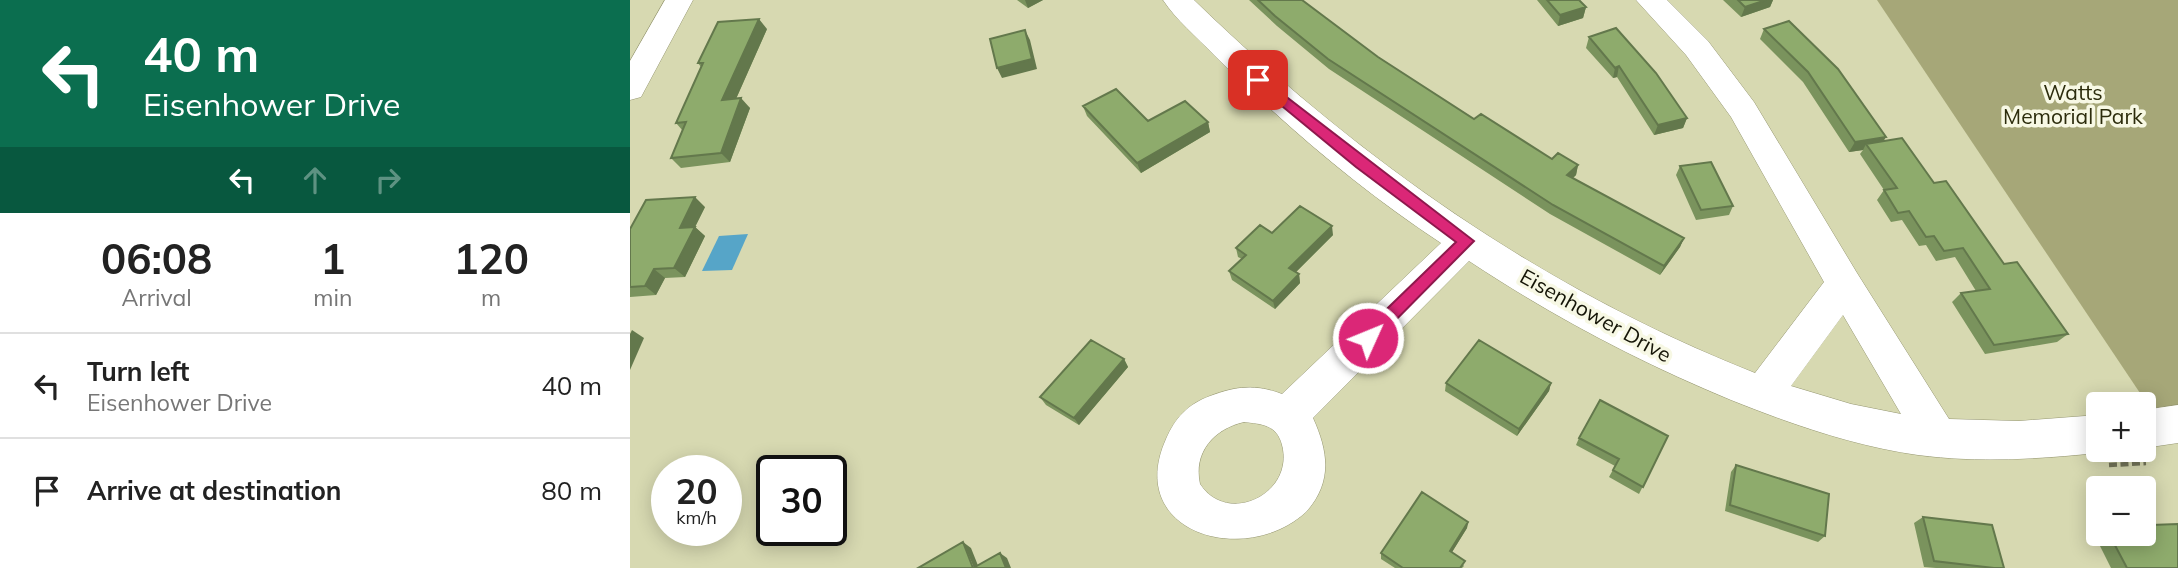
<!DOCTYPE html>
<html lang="en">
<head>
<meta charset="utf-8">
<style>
	body { margin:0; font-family:Mulish,sans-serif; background:#f2f2f2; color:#222; height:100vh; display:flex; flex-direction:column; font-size:26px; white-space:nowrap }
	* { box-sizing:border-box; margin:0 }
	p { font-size:23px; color:#767676 }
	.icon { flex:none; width:38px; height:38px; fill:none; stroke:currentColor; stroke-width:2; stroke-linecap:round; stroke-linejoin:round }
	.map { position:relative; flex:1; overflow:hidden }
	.drawer { display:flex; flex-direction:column; background:#fff; width:630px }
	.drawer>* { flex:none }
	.top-card { background:#0b6e4f; color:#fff; overflow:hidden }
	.fabs { position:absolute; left:1456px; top:392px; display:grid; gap:14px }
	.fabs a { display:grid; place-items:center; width:70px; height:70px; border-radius:7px; background:#fff; box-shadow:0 4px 18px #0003; font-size:35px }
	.speed { position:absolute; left:21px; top:455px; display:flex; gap:14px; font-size:35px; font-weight:700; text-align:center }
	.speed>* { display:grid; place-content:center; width:91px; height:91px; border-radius:50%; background:#fff; box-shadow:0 4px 18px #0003; line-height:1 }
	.speed small { font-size:18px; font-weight:400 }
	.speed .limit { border:4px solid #111; border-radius:10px; background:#fff; color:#111 }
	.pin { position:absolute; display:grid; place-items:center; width:60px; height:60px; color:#fff; margin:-30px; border-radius:14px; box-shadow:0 4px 10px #0006 }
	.me { position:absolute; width:77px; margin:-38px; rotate:46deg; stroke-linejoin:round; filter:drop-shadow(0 0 5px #0008) }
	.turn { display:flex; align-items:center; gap:24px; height:147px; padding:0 28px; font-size:32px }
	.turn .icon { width:91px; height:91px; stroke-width:2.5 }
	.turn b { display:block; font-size:49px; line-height:60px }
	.lanes { display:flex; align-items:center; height:66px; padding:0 28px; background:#0003; justify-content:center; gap:35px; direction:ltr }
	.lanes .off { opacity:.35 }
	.eta { display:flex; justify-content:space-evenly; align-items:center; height:119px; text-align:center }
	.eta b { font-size:42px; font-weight:700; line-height:49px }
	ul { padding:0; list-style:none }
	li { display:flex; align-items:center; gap:21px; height:105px; padding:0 28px; border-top:2px solid #e0e0e0 }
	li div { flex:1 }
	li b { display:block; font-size:26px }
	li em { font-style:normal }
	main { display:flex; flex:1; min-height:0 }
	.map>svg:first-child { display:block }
	.green { fill:#a6a778 }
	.water { fill:#56a5c8 }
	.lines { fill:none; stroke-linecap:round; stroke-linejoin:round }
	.minor-casing { stroke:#969772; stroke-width:1 }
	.path { stroke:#74755a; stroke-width:4.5; stroke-dasharray:8 3.5; stroke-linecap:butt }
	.minor { fill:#fff; fill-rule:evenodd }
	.wall { fill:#7a935d }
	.shaded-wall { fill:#63784c }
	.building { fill:#8eab6c; stroke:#63784c; stroke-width:2 }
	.route { fill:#db2777; stroke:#8e194d; stroke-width:2 }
	.labels { text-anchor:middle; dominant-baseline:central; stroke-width:7; stroke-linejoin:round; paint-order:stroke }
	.park-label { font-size:21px; fill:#2c2c0c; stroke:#f7f8e4 }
	.street-label { font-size:21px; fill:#141406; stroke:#f7f8e4 }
</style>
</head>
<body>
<main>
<section class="drawer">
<div class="top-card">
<div class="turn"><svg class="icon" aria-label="left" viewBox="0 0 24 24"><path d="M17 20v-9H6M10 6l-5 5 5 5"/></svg><div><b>40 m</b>Eisenhower Drive</div></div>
<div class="lanes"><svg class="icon" aria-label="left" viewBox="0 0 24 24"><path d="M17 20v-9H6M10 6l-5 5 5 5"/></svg><svg class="icon off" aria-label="ahead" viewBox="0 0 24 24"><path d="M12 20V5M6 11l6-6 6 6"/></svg><svg class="icon off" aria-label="right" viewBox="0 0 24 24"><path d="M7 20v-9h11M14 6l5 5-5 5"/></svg></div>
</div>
<div class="eta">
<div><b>06:08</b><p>Arrival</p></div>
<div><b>1</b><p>min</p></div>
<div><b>120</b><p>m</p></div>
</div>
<ul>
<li><svg class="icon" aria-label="left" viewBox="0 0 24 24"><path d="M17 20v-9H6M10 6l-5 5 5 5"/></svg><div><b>Turn left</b><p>Eisenhower Drive</p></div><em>40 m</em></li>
<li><svg class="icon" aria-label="arrive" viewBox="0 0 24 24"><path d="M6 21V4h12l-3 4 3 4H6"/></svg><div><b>Arrive at destination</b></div><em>80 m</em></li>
</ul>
</section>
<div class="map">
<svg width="1548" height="568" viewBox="0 0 1548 568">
	<rect width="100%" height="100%" fill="#d7d9b1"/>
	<path class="green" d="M1247 0H1548V405L1520 408Z"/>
	<path class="water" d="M118 234 102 270 72 271 89 236Z"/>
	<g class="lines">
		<g class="minor-casing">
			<path id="minor" d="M35 0H63L11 97 0 100V61Z
				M533 0H564C728 159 912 289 1125 373L1194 282 1101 117 1056 55 1006 0H1037L1078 41 1124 102 1227 273 1319 419 1389 421 1468 415V450H1476L1468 453C1409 459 1348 463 1288 455 1224 446 1161 424 1101 400 1009 362 922 316 839 261L683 418C698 451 703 482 676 512 615 568 494 533 536 439 545 418 558 404 580 396 606 386 626 384 652 394L811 243C730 190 653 124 584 55 567 37 546 20 533 0ZM1213 315 1271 414 1221 404 1161 386ZM614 422C632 424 647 425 652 445 665 493 598 527 570 484 563 452 584 429 614 422Z
				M1548 405V443L1514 448V410Z"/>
		</g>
		<path class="path" d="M1479 465 1516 463"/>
		<use href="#minor" class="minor"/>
	</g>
	<path class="wall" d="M387 0H413L398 8Z
		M619 0H672L748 57 844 119 922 159 948 165 946 175 943 178 1054 238 1050 247 1030 275 920 214 699 69 647 26Z
		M907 0H949L956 7 953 18 928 26Z
		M1093 0H1143L1140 7 1111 17Z
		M137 29 106 99 120 108 100 162 51 168 41 158 53 131 46 123 71 67 68 63Z
		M1134 29 1254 141 1304 183 1374 264 1438 334 1427 342 1355 354 1322 302 1331 293 1346 291 1325 257 1306 261 1296 245 1289 246 1272 220 1261 222 1247 200 1254 190 1230 154 1233 150 1219 152 1173 82 1130 39Z
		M959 37 1057 118 1053 128 1024 135 987 77 983 78 956 48Z
		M453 106 518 121 578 122 580 132 511 173 457 116Z
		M1050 166 1103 206 1099 215 1066 220 1046 175Z
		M75 207 65 227 75 236 55 277 35 278 26 295 0 297V229Z
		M642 233 703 235 666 272 669 274 670 283 645 309 602 280 599 271 612 259 608 257 606 248Z
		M494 359 498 367 449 425 416 405 410 397Z
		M816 383H921L919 391 887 436 815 391Z
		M1038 436 1009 494 979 477 985 466 946 445 949 438Z
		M1106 465 1195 536 1188 542 1095 511 1101 472Z
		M1468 514V534H1514L1521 525 1548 568H1481L1457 520Z
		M1293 517 1374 568H1306L1294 567 1284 523Z
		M838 522 837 528 822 552 834 566 832 568H765L751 559V553Z"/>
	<path class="shaded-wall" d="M395 0H413L398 8Z
		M1136 0H1143L1140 7 1111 17 1115 7Z
		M956 7 953 18 928 26 930 15Z
		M129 19 137 29 101 110 92 100Z
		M395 30 400 40 407 69 372 78 367 68Z
		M989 66 987 77 983 78 985 68Z
		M111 98 120 108 100 162 91 153Z
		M1057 118 1053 128 1024 135 1028 125Z
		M578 122 580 132 511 173 507 163Z
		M1256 137 1250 147 1236 144 1233 150 1219 152 1225 142Z
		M948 165 946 175 935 185 937 175Z
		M65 197 75 207 65 227 75 236 55 277 44 268 50 228Z
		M702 226 703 235 661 277 659 268Z
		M1054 238 1050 247 1030 275 1034 266Z
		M24 269 35 278 26 295 15 286Z
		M669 274 670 283 645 309 643 301Z
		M2 330 14 338 0 370V334Z
		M494 359 498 367 449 425 444 418Z
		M921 383 919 391 887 436 889 429Z
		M838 522 837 528 819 557 820 551Z
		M333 542 341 548 349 568H344Z
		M370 553 377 558 381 568H376Z"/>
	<path class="building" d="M628 0H672L748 57 844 119 851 114 922 159 928 153 948 165 937 175 1054 238 1034 266 923 205 698 59 645 16Z
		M917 0H949L956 7 930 15Z
		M1108 0H1136L1115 7Z
		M129 19 92 100 111 98 91 153 41 158 56 122 46 123 73 63H68L88 22Z
		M1159 21 1208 69 1256 137 1225 142 1178 72 1134 29Z
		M986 28 1026 73 1057 118 1028 125 989 66 985 68 959 37Z
		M395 30 402 59 367 68 360 39Z
		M486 89 518 121 555 101 578 122 507 163 453 106Z
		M1272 138 1304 183 1316 181 1374 264 1387 262 1438 334 1364 345 1331 293 1360 289 1333 248 1314 251 1304 236 1296 237 1279 211 1268 213 1254 190 1267 188 1236 144Z
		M1081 162 1103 206 1071 210 1050 166Z
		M65 197 50 228 65 227 44 268 24 269 15 286 0 287V229L16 200Z
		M670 206 702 226 659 268 669 274 643 301 599 271 616 255 606 248 630 225 642 233Z
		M461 340 494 359 444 418 410 397Z
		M849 340 921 383 889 429 816 383Z
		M970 400 1038 436 1013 487 983 470 989 459 949 438Z
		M1106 465 1199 494 1195 536 1100 505Z
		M792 492 838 522 820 551 835 561 830 568H773L751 553Z
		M1514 512 1521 525 1548 524V568H1497L1479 534H1514Z
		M1293 517 1362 525 1374 568H1364L1304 561Z
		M333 542 343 568 370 553 376 568H288Z"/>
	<path class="route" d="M628 75 844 241 743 343H732L729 338 732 333 826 242 726 167 624 83V76Z"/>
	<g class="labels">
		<g class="park-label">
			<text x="1443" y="92">Watts<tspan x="1443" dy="24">Memorial Park</tspan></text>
		</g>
		<g class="street-label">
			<text transform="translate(966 315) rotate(29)">Eisenhower Drive</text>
		</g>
	</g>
</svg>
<div class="fabs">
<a>+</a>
<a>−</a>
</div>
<div class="speed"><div>20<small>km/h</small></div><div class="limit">30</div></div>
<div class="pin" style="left:628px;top:80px;background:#d93025"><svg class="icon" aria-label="arrive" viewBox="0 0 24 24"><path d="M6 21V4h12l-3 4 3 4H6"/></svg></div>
<svg class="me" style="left:738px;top:338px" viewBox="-20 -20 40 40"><circle r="17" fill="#db2777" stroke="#fff" stroke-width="3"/><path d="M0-11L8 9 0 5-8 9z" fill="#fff"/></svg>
</div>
</main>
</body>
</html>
